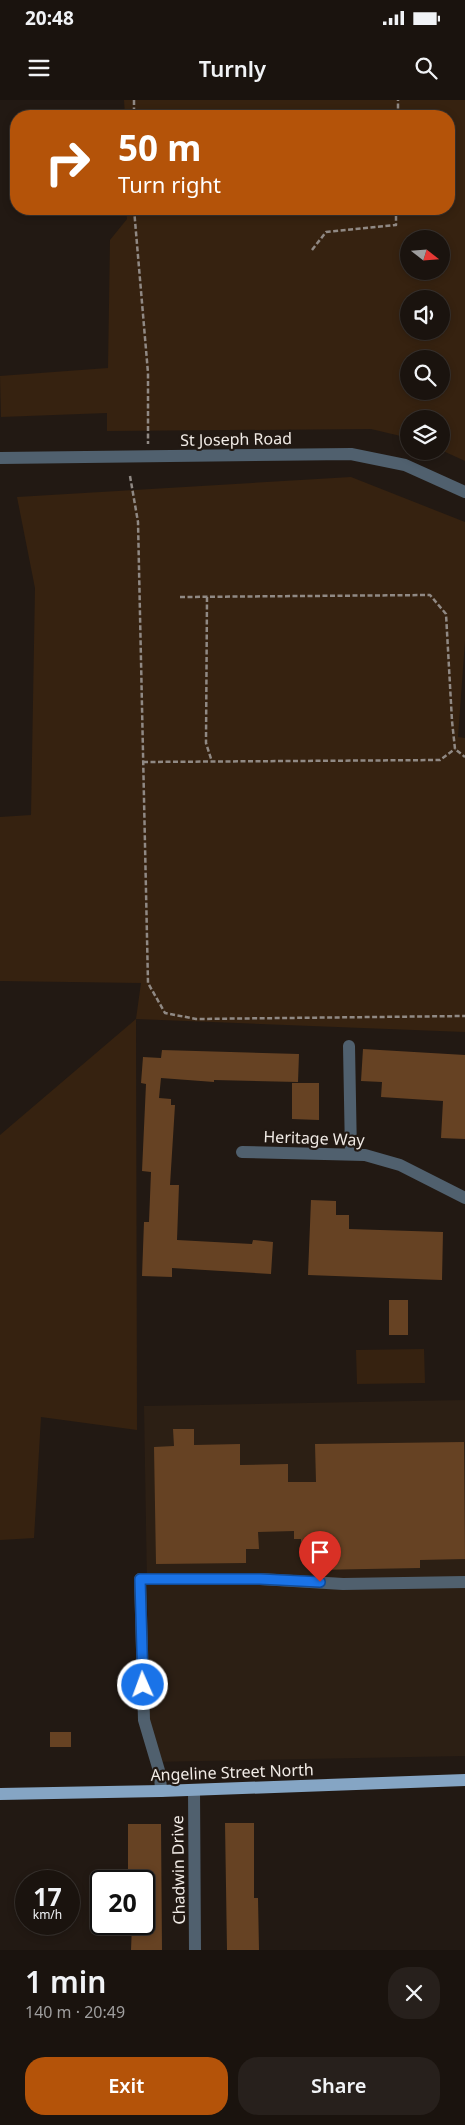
<!DOCTYPE html>
<html lang="en">
<head>
<meta charset="utf-8">
<style>
	body { margin:0; font-family:"Noto Sans",sans-serif; background:#27201c; color:#f1f3f6; height:100vh; display:flex; flex-direction:column; font-size:19px; white-space:nowrap }
	* { box-sizing:border-box; margin:0 }
	p { font-size:16px; color:#9f9e9e }
	.icon { flex:none; width:28px; height:28px; fill:none; stroke:currentColor; stroke-width:2; stroke-linecap:round; stroke-linejoin:round }
	.map { position:relative; height:1850px; overflow:hidden }
	.details { display:flex; flex-direction:column; background:#1a130e; flex:1 }
	.details>* { flex:none }
	.banner { position:absolute; left:10px; top:10px; width:445px; height:105px; border-radius:20px; box-shadow:0 2px 8px #0003,0 0 0 1px #38322e; background:#b45309; color:#fff; overflow:hidden }
	.needle { width:32px; rotate:107deg }
	.buttons { position:absolute; left:400px; top:130px; display:grid; gap:10px }
	.buttons a { display:grid; place-items:center; width:50px; height:50px; border-radius:50%; background:#1a130e; box-shadow:0 2px 8px #0003,0 0 0 1px #38322e; font-size:25px }
	.speed { position:absolute; left:15px; top:1770px; display:flex; gap:10px; font-size:25px; font-weight:700; text-align:center }
	.speed>* { display:grid; place-content:center; width:65px; height:65px; border-radius:50%; background:#1a130e; box-shadow:0 2px 8px #0003,0 0 0 1px #38322e; line-height:1 }
	.speed small { font-size:12px; font-weight:400 }
	.speed .limit { border:2px solid #111; border-radius:8px; background:#fff; color:#111 }
	.pin { position:absolute; display:grid; place-items:center; width:42px; height:42px; color:#fff; margin:-51px -21px; border-radius:50% 50% 50% 0; rotate:-45deg; box-shadow:0 0 5px #0007 }
	.pin .icon { rotate:45deg }
	.me { position:absolute; width:55px; margin:-28px; rotate:358deg; stroke-linejoin:round; filter:drop-shadow(0 0 4px #0008) }
	.turn { display:flex; align-items:center; gap:18px; height:105px; padding:0 25px; font-size:22px }
	.turn .icon { width:65px; height:65px; stroke-width:2.5 }
	.turn b { display:block; font-size:35px; line-height:42px }
	.round { display:grid; place-items:center; flex:none; width:52px; height:52px; border-radius:20px; background:#27201c }
	.headline { display:flex; align-items:center; justify-content:space-between; height:85px; padding:0 25px }
	h1 { font-size:30px; font-weight:600; line-height:38px }
	.cta { display:flex; gap:10px; margin-top:auto; padding:10px 25px }
	.cta a { flex:1; height:58px; border-radius:20px; background:#b45309; color:#fff; font-size:20px; font-weight:600; line-height:58px; text-align:center }
	.cta a+a { background:#27201c; color:#f1f3f6 }
	.status { display:flex; justify-content:space-between; align-items:center; height:35px; padding:0 25px; background:#1a130e; direction:ltr }
	.status svg { height:14px; fill:currentColor }
	header { display:flex; justify-content:space-between; align-items:center; height:65px; padding:0 25px; background:#1a130e; font-size:22px; font-weight:600 }
	.map>svg:first-child { display:block }
	.built { fill:#2c1f14 }
	.green { fill:#362210; fill-rule:evenodd }
	.building { fill:#664223 }
	.lines { fill:none; stroke-linecap:round; stroke-linejoin:round }
	.path { stroke:#908984; stroke-width:2.5; stroke-dasharray:5 2.5; stroke-linecap:butt }
	.minor { stroke:#50606e; stroke-width:12 }
	.major { stroke:#85a5c4; stroke-width:12 }
	.route-casing { stroke:#114b97; stroke-width:12 }
	.route { stroke:#1a73e8; stroke-width:9 }
	.labels { text-anchor:middle; dominant-baseline:central; stroke-width:4.5; stroke-linejoin:round; paint-order:stroke }
	.street-label { font-size:16px; fill:#f1ebe6; stroke:#221913 }
</style>
</head>
<body>
<div class="status"><b>20:48</b><svg viewBox="0 0 49 12"><path d="M0 12V9h3v3zM5 12V6h3v6zM10 12V3h3v9zM15 12V0h3v12zM26 1h20v11H26zM47 4h2v5h-2z"/></svg></div>
<header><svg class="icon" aria-label="menu" viewBox="0 0 24 24"><path d="M4 6h16M4 12h16M4 18h16"/></svg>Turnly<svg class="icon" aria-label="search" viewBox="0 0 24 24"><circle cx="10" cy="10" r="6"/><path d="M15 15l6 6"/></svg></header>
<div class="map">
<svg width="465" height="1850" viewBox="0 0 465 1850">
	<rect width="100%" height="100%" fill="#221913"/>
	<path class="built" d="M465 1300V1656L150 1662 144 1306Z"/>
	<path class="green" d="M124 0H465V361L441 350V319H409V338L371 329 107 331V313L1 317 0 276 108 268 110 140 127 119 126 109H449V16H125ZM409 139H441V171H409ZM409 199H441V231H409ZM409 259H441V291H409Z
		M351 377 465 422V541L458 637 465 638V932L136 919 137 1330 41 1317 34 1438 0 1440V1035L136 919 141 883 0 881V717L31 715 35 488 17 397Z
		M424 1249 425 1283 357 1284 356 1250Z"/>
	<path class="building" d="M363 949 465 955V1039L441 1038 443 1001 381 997 382 982 361 981Z
		M162 950 299 954 298 982 214 980V982L161 978 159 998 171 999V1005H175L170 1085H179L177 1140 252 1144 253 1140 273 1142 271 1174 172 1168V1177L142 1176 144 1122H149L151 1072 142 1071 146 984 141 983 143 957 161 958Z
		M292 983H319V1020L292 1019Z
		M311 1100 336 1101V1115H349V1129L443 1132 442 1180 308 1175Z
		M389 1200H408V1235H389Z
		M173 1329H194V1345L240 1344V1365L288 1364V1382H316L315 1344 464 1342 465 1459 420 1460V1468L314 1470V1455H301V1439H294V1431L258 1432 259 1449H246V1463L156 1464 154 1347 174 1346Z
		M50 1632H71V1647H50Z
		M225 1723H254V1798H258L259 1850H227Z
		M128 1724H161L162 1850H131L132 1825 144 1826V1781H128Z"/>
	<g class="lines">
		<path class="path" d="M134 0V16
			M398 16V0
			M134 109 148 273V344
			M312 150 326 132 396 125V109
			M130 376 138 422 148 883 165 913 196 919 465 916
			M180 497 430 495 446 514 452 621 455 649 465 657
			M207 497 206 643 212 662
			M143 662 440 660 455 649"/>
		<path class="minor" d="M0 358 351 354 405 365 465 392
			M349 946 351 1054
			M242 1052 365 1055 400 1065 465 1098
			M194 1690 195 1850
			M161 1691 160 1674 144 1620 140 1479H260L343 1484 465 1482"/>
		<path class="major" d="M0 1694 161 1691 465 1680"/>
	</g>
	<g class="lines">
		<g class="route-casing">
			<path id="route" d="M143 1585 140 1479H260L320 1482"/>
		</g>
		<use href="#route" class="route"/>
	</g>
	<g class="labels">
		<g class="street-label">
			<text transform="translate(236 339) rotate(-1)">St Joseph Road</text>
			<text transform="translate(314 1038) rotate(2)">Heritage Way</text>
			<text transform="translate(232 1672) rotate(-2)">Angeline Street North</text>
			<text transform="translate(178 1770) rotate(-91)">Chadwin Drive</text>
		</g>
	</g>
</svg>
<div class="buttons">
<a><svg class="needle" viewBox="-14 -14 28 28"><path d="M0-13l5 13h-10z" fill="#e53935"/><path d="M0 13l5-13h-10z" fill="#9f9e9e"/></svg></a>
<a><svg class="icon" aria-label="sound" viewBox="0 0 24 24"><path d="M4 9h4l5-4v14l-5-4H4zM17 9q2 3 0 6"/></svg></a>
<a><svg class="icon" aria-label="search" viewBox="0 0 24 24"><circle cx="10" cy="10" r="6"/><path d="M15 15l6 6"/></svg></a>
<a><svg class="icon" aria-label="layers" viewBox="0 0 24 24"><path d="M12 4l9 5-9 5-9-5zM3 14l9 5 9-5"/></svg></a>
</div>
<div class="speed"><div>17<small>km/h</small></div><div class="limit">20</div></div>
<div class="pin" style="left:320px;top:1482px;background:#d93025"><svg class="icon" aria-label="arrive" viewBox="0 0 24 24"><path d="M6 21V4h12l-3 4 3 4H6"/></svg></div>
<svg class="me" style="left:143px;top:1585px" viewBox="-20 -20 40 40"><circle r="17" fill="#1a73e8" stroke="#fff" stroke-width="3"/><path d="M0-11L8 9 0 5-8 9z" fill="#fff"/></svg>
<div class="banner">
<div class="turn"><svg class="icon" aria-label="right" viewBox="0 0 24 24"><path d="M7 20v-9h11M14 6l5 5-5 5"/></svg><div><b>50 m</b>Turn right</div></div>
</div>
</div>
<section class="details">
<div class="headline"><div><h1>1 min</h1><p>140 m · 20:49</p></div><a class="round"><svg class="icon" aria-label="close" viewBox="0 0 24 24"><path d="M6 6l12 12M18 6L6 18"/></svg></a></div>
<div class="cta"><a>Exit</a><a>Share</a></div>
</section>
</body>
</html>
